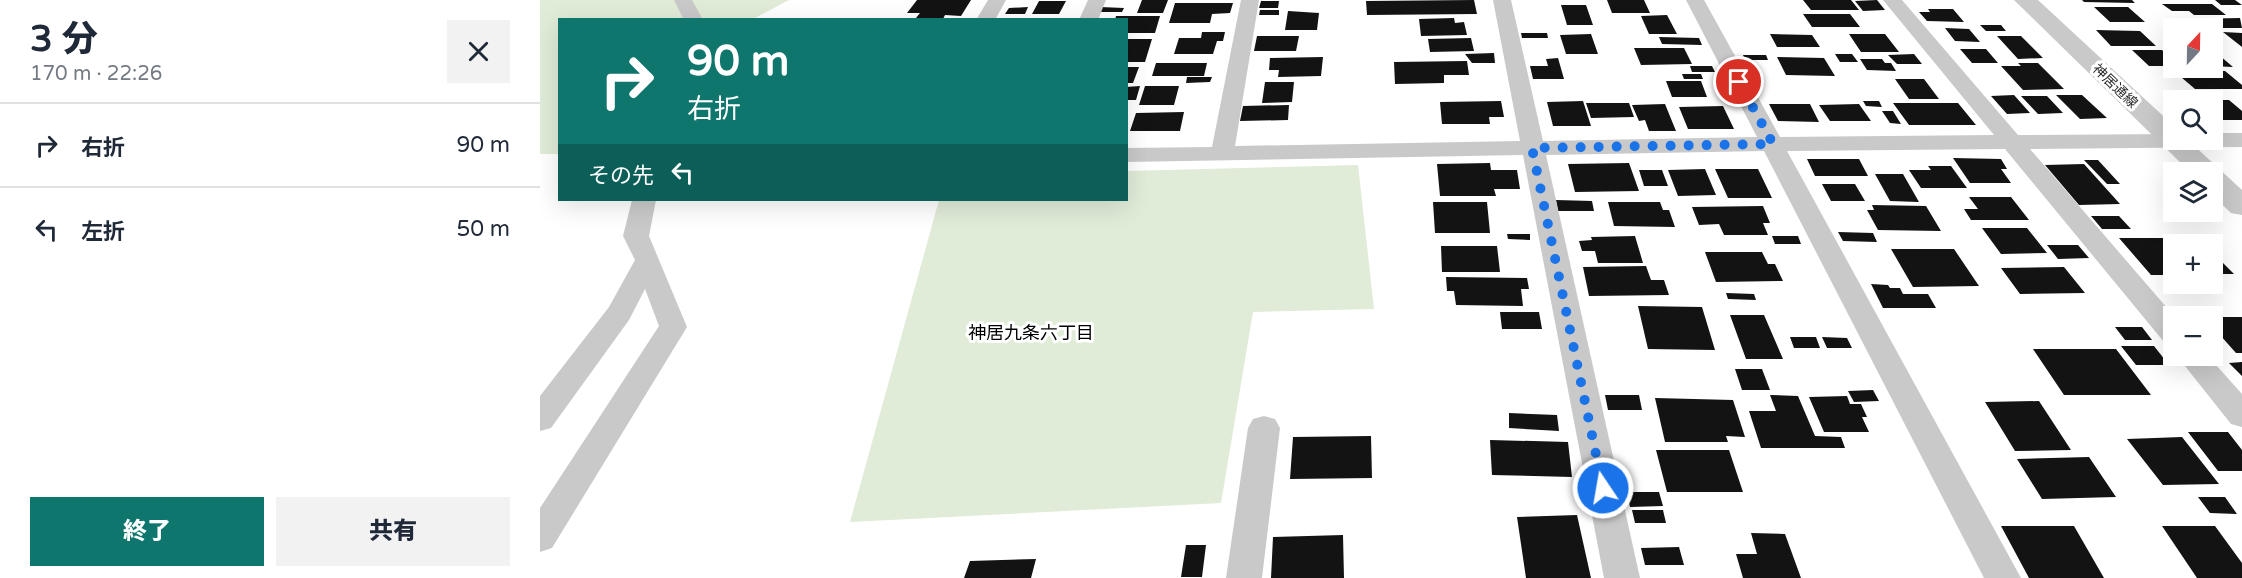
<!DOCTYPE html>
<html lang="ja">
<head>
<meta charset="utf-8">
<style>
	body { margin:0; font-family:"Varela Round","Noto Sans JP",sans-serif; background:#f2f2f3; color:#1f2937; height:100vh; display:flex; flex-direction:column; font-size:22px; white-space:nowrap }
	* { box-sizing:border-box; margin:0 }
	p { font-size:20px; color:#747a83 }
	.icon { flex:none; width:33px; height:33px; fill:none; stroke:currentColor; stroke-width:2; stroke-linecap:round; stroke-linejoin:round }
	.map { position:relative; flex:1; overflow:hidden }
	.side { display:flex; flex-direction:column; background:#fff; width:540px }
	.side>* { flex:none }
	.banner { position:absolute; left:18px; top:18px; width:570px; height:183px; border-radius:0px; box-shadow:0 6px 24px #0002; background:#0f766e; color:#fff; overflow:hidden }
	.needle { width:39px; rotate:22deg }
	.controls { position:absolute; left:1623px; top:18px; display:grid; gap:12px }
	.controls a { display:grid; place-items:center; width:60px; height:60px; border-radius:0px; background:#fff; box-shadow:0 6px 24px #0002; font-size:30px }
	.pin { position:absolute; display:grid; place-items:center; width:51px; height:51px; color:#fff; margin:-26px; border:3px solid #fff; border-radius:50%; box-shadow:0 2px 6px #0007 }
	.me { position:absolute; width:66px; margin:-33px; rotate:348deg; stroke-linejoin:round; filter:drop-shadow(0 0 4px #0008) }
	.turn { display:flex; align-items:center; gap:21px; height:126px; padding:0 30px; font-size:27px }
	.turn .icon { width:78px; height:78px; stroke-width:2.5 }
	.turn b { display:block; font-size:42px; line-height:51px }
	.then { display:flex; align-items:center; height:57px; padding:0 30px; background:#0003; gap:12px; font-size:22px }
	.round { display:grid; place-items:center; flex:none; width:63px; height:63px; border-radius:0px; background:#f2f2f3 }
	.headline { display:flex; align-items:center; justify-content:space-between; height:102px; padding:0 30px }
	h1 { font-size:36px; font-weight:800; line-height:45px }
	.button { display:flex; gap:12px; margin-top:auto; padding:12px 30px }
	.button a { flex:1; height:69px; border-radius:0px; background:#0f766e; color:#fff; font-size:24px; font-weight:800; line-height:69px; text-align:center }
	.button a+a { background:#f2f2f3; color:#1f2937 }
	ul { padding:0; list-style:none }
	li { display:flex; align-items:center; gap:18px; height:84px; padding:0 30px; border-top:2px solid #e0e1e3 }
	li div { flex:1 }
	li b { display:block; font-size:22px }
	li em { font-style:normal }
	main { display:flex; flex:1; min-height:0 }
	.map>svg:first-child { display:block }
	.green { fill:#e0ebd8 }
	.building { fill:#131313 }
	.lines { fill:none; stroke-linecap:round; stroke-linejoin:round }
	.minor { fill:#c9c9c9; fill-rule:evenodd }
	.tertiary { fill:#c9c9c9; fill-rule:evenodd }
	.route { stroke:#1a73e8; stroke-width:10; stroke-dasharray:0 18 }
	.labels { text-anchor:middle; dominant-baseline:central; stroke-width:6; stroke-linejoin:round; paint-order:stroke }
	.far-street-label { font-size:14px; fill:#2c2c2c; stroke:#fff }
	.neighbourhood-label { font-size:18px; fill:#000; stroke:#fff }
</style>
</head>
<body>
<main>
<section class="side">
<div class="headline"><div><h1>3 分</h1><p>170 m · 22:26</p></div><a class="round"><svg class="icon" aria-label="close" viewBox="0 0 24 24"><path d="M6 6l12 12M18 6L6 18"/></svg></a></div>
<ul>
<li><svg class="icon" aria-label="right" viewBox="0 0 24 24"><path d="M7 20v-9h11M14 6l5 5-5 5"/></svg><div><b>右折</b></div><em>90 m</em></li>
<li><svg class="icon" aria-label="left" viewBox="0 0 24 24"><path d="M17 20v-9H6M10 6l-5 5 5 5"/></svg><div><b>左折</b></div><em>50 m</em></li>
</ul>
<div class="button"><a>終了</a><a>共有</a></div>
</section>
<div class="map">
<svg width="1702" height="578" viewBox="0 0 1702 578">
	<rect width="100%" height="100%" fill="#fff"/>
	<path class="green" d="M0 0H249L213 19 20 20 19 154H0Z
		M818 165 834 309 713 312 681 503 310 522 399 200H586L587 171Z"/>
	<path class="building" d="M377 0H431L421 16 405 15 403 19 376 18 380 13H367Z
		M602 0H628L623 13H597Z
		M934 0 937 14 827 15 826 1Z
		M1067 0H1104L1110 13H1072Z
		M1263 0H1311L1319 10H1271Z
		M1337 0 1345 10 1323 11 1315 1Z
		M1542 0H1592L1595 3 1544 2Z
		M1675 0H1695L1702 5H1681Z
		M499 1H526L519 14H492Z
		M721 1H739L738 8H719Z
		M635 3H693L690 13 672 14 670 23H629Z
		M1622 4H1672L1686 15H1654L1649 11H1632Z
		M1021 5H1046L1053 25H1027Z
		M488 7 485 14H465L469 8Z
		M560 7 584 8 582 12H558Z
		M1554 7H1588L1605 22H1570Z
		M1388 9H1413L1424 22 1387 21 1379 12H1390Z
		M720 10H739V15H719Z
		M748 11 779 13 777 30H745Z
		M1263 14H1310L1320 27H1272Z
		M1127 15 1137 34H1109L1101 16Z
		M576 16H620L615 33H586V20H575Z
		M914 18 915 23 924 22 927 35 881 36 879 19Z
		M1700 18 1702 28H1668L1646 19Z
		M1440 25H1461L1466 31H1446Z
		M1405 28 1429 29 1440 42 1415 41Z
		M1556 30 1600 31 1616 46H1571Z
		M662 32H685L683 41H677L673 54H634L639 38H661Z
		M1683 32 1702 33V47Z
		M981 33H1007L1008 38H982Z
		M1051 34 1058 54H1026L1020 35Z
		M1230 34 1272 35 1280 47H1237Z
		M1309 34H1345L1359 52H1321Z
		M717 36H759L756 51H714Z
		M1457 36H1481L1503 58 1478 59Z
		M1119 37 1159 38 1162 45 1122 44Z
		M931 38 934 51 890 52 888 39Z
		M586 39H612L605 62H586Z
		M1094 48H1144L1152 64 1101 65Z
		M1420 49H1446L1458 63H1432Z
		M1672 49 1693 67 1672 66Z
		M1592 50H1622L1634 61V66H1609Z
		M954 53 955 63H932L925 54Z
		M1295 54H1312L1318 62H1300Z
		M1374 54 1382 64H1357L1348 55Z
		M1203 55H1226L1228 60H1205Z
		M783 57 781 76 738 77 739 70H729L730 58Z
		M1237 57 1284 58 1295 76 1246 75Z
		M1018 58 1024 79H993L990 66H1008L1006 59Z
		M1320 59H1342L1345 63H1351L1356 71 1327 70Z
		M927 61 929 75H904V83L855 84 854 62Z
		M616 63H667L664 76H612Z
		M1478 63H1498L1524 89 1483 90 1461 66H1481Z
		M1150 66H1172L1175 72H1152Z
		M586 67H599L593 83H586Z
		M1634 71H1685L1702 85V89H1655Z
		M1142 74H1161L1163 79H1144Z
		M647 77H672L670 82 646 83Z
		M1355 79H1384L1399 99H1369Z
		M1126 81H1161L1167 97H1132Z
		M725 82H754L752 102 722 103Z
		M600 86 596 100H586V87Z
		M605 86H639L634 105H599Z
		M1653 90 1659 96H1631L1625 91Z
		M1474 95 1490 113 1467 114 1451 96Z
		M1516 95H1542L1567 118 1540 119Z
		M1481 96H1507L1523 113 1498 114Z
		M1672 100H1689L1702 111V120H1672Z
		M961 101 964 117H949L950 124H902L900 102Z
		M1043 101 1051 126H1013L1007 102Z
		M1323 101H1339L1342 107 1326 106Z
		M1046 103H1089L1094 117 1051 118Z
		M1353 103H1418L1436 125H1369Z
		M1125 104 1136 131H1109L1105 120 1099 121 1092 105Z
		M1229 104H1270L1279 122 1238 121Z
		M1319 104 1331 121H1290L1279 105Z
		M749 105 748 120 700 121 703 106Z
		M1183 106 1194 129H1148L1139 107Z
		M1342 111H1353L1361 124 1350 123Z
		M644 112 640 131H590L596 113Z
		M1413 158 1461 159 1467 169H1461L1471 183H1430Z
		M1267 159H1319L1328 176H1275Z
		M1544 160H1558L1580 184H1567Z
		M950 163 951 170H977L980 189H954L956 196H900L897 164Z
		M1089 163 1099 191 1035 192 1028 164Z
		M1544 164 1580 204 1539 205 1505 165Z
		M1388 166H1411L1427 188H1381L1369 170H1391Z
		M1165 169 1176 195 1138 196 1128 170Z
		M1175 169H1218L1232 198H1188Z
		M1099 170H1122L1128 186H1104Z
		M1335 174H1363L1379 202 1350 201Z
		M1282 184H1315L1325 201H1291Z
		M1429 197H1471L1489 220H1431L1424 209H1438Z
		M1016 200 1052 201 1054 211H1018Z
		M893 202H947L950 233H895Z
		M1068 202H1120L1123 210H1129L1135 227 1074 226Z
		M1332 205 1386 206 1401 231 1338 230 1327 210H1334Z
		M1223 206 1230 223H1223L1228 235H1184L1179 224 1159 225 1152 207Z
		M1551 216H1579L1591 229H1562Z
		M1442 228H1487L1507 253 1461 254Z
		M1298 232 1333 233 1337 242 1303 241Z
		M967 234H990V240L968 239Z
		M1095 236 1103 263H1058L1055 251H1042L1039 241 1052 240 1051 237Z
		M1232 236H1258L1261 244H1235Z
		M1579 238H1659L1665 244H1634V275H1611Z
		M1507 245H1538L1549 258 1518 259Z
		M901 246H957L960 272H902Z
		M1351 249H1414L1439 286 1373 287Z
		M1165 252H1222L1228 264H1235L1243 281 1176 282Z
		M1672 252 1694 274H1672Z
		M1106 266 1111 280H1124L1129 295 1049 296 1043 267Z
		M1524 267 1545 293 1480 294 1461 268Z
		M906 277 987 278 989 289H981L983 306 916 305 914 291H907Z
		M1331 284 1348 285 1350 288H1360L1363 294H1388L1396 308H1343Z
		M1186 293 1214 294 1216 300 1188 299Z
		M1098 306 1162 307 1175 350 1108 349Z
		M960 312H999L1002 329H962Z
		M1190 315H1224L1243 359H1206Z
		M1672 317H1702V353H1696L1672 326Z
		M1575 327H1602L1612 340H1585Z
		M1250 337H1276L1280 348H1254Z
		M1282 337 1307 338 1312 348H1287Z
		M1581 346H1614L1629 365H1596Z
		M1493 349H1576L1611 395H1524Z
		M1702 362V376L1689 363Z
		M1195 369H1222L1230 390H1202Z
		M1333 390 1339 401 1314 402 1308 391Z
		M1065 395H1099L1102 410H1068Z
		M1230 395 1258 396 1275 436 1301 437 1305 448H1221L1209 411H1236Z
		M1307 396 1310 404H1321L1327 417H1322L1329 432H1284L1269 397Z
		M1115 398 1193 400 1205 437 1186 436 1188 442H1125Z
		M1499 401 1531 450 1475 451 1445 402Z
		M969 413 1017 415 1019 431 969 428Z
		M1648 432H1688L1702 450V471H1678Z
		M831 436 832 478 750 479 753 437Z
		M1642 437 1679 484 1623 485 1587 439Z
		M950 440 1028 442 1032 477 952 475Z
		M1116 450H1189L1203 492H1127Z
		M1549 457 1576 497 1502 499 1477 459Z
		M1087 492H1119L1123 506 1090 507Z
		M1658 497H1685L1697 514 1670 513Z
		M1092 510H1123L1126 523H1095Z
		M1037 515 1051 578H986L977 517Z
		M1461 526H1534L1564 578H1489Z
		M1622 526H1675L1702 563V578H1657Z
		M1211 533 1245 534 1261 578H1203L1196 554H1217Z
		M803 535 804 578H731L733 537Z
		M646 545H666L662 577H641Z
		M1139 547 1144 565H1105L1101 548Z
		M496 559 491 578H424L430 561Z"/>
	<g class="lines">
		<path class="minor" d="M134 0H152L163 20H144Z
			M448 0H466L455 20H436Z
			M548 0H566L558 20H539Z
			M701 0H719L695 146 980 141 953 0H971L1003 141 1217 137 1146 0H1164L1240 137 1454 135 1343 0H1362L1478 135 1634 134V140H1672V133H1702V147L1490 149 1634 316V345L1624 342 1465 149 1247 151 1481 578H1444L1224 151 1006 155 1100 578H1064L983 155 586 162V148L672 147Z
			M92 200H116L109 236 147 327 12 548 0 552V508L119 326 105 289 89 320 11 428 0 431V396L69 307 95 260 83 236Z
			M1637 356H1668L1702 394V427L1691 424Z
			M724 416 735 419 740 428 722 578H686L708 428 713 419Z"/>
		<path class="tertiary" d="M1474 0H1498L1634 126V140H1648L1702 190V215L1691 213 1672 195V172H1650Z"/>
	</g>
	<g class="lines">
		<path class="route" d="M1063 488 992 148 1233 144 1199 82"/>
	</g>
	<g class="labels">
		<g class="far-street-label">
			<text transform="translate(1575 86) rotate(44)">神居通線</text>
		</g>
		<g class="neighbourhood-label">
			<text x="491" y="333">神居九条六丁目</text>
		</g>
	</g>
</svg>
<div class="controls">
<a><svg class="needle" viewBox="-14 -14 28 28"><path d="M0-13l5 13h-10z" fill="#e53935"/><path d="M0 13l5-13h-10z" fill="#747a83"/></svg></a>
<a><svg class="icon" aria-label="search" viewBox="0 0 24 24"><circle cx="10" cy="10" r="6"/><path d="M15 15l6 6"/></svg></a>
<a><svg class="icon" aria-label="layers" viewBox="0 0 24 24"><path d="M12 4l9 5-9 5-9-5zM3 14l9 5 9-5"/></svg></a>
<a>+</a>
<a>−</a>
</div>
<div class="pin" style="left:1199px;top:82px;background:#d93025"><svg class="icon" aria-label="arrive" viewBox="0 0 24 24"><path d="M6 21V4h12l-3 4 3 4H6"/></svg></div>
<svg class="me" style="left:1063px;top:488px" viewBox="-20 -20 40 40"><circle r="17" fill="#1a73e8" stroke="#fff" stroke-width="3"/><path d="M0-11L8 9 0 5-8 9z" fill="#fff"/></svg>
<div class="banner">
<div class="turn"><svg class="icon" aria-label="right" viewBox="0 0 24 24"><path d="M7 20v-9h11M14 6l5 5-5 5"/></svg><div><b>90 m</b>右折</div></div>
<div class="then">その先<svg class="icon" aria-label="left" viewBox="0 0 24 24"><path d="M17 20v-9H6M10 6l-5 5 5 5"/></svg></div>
</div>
</div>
</main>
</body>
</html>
